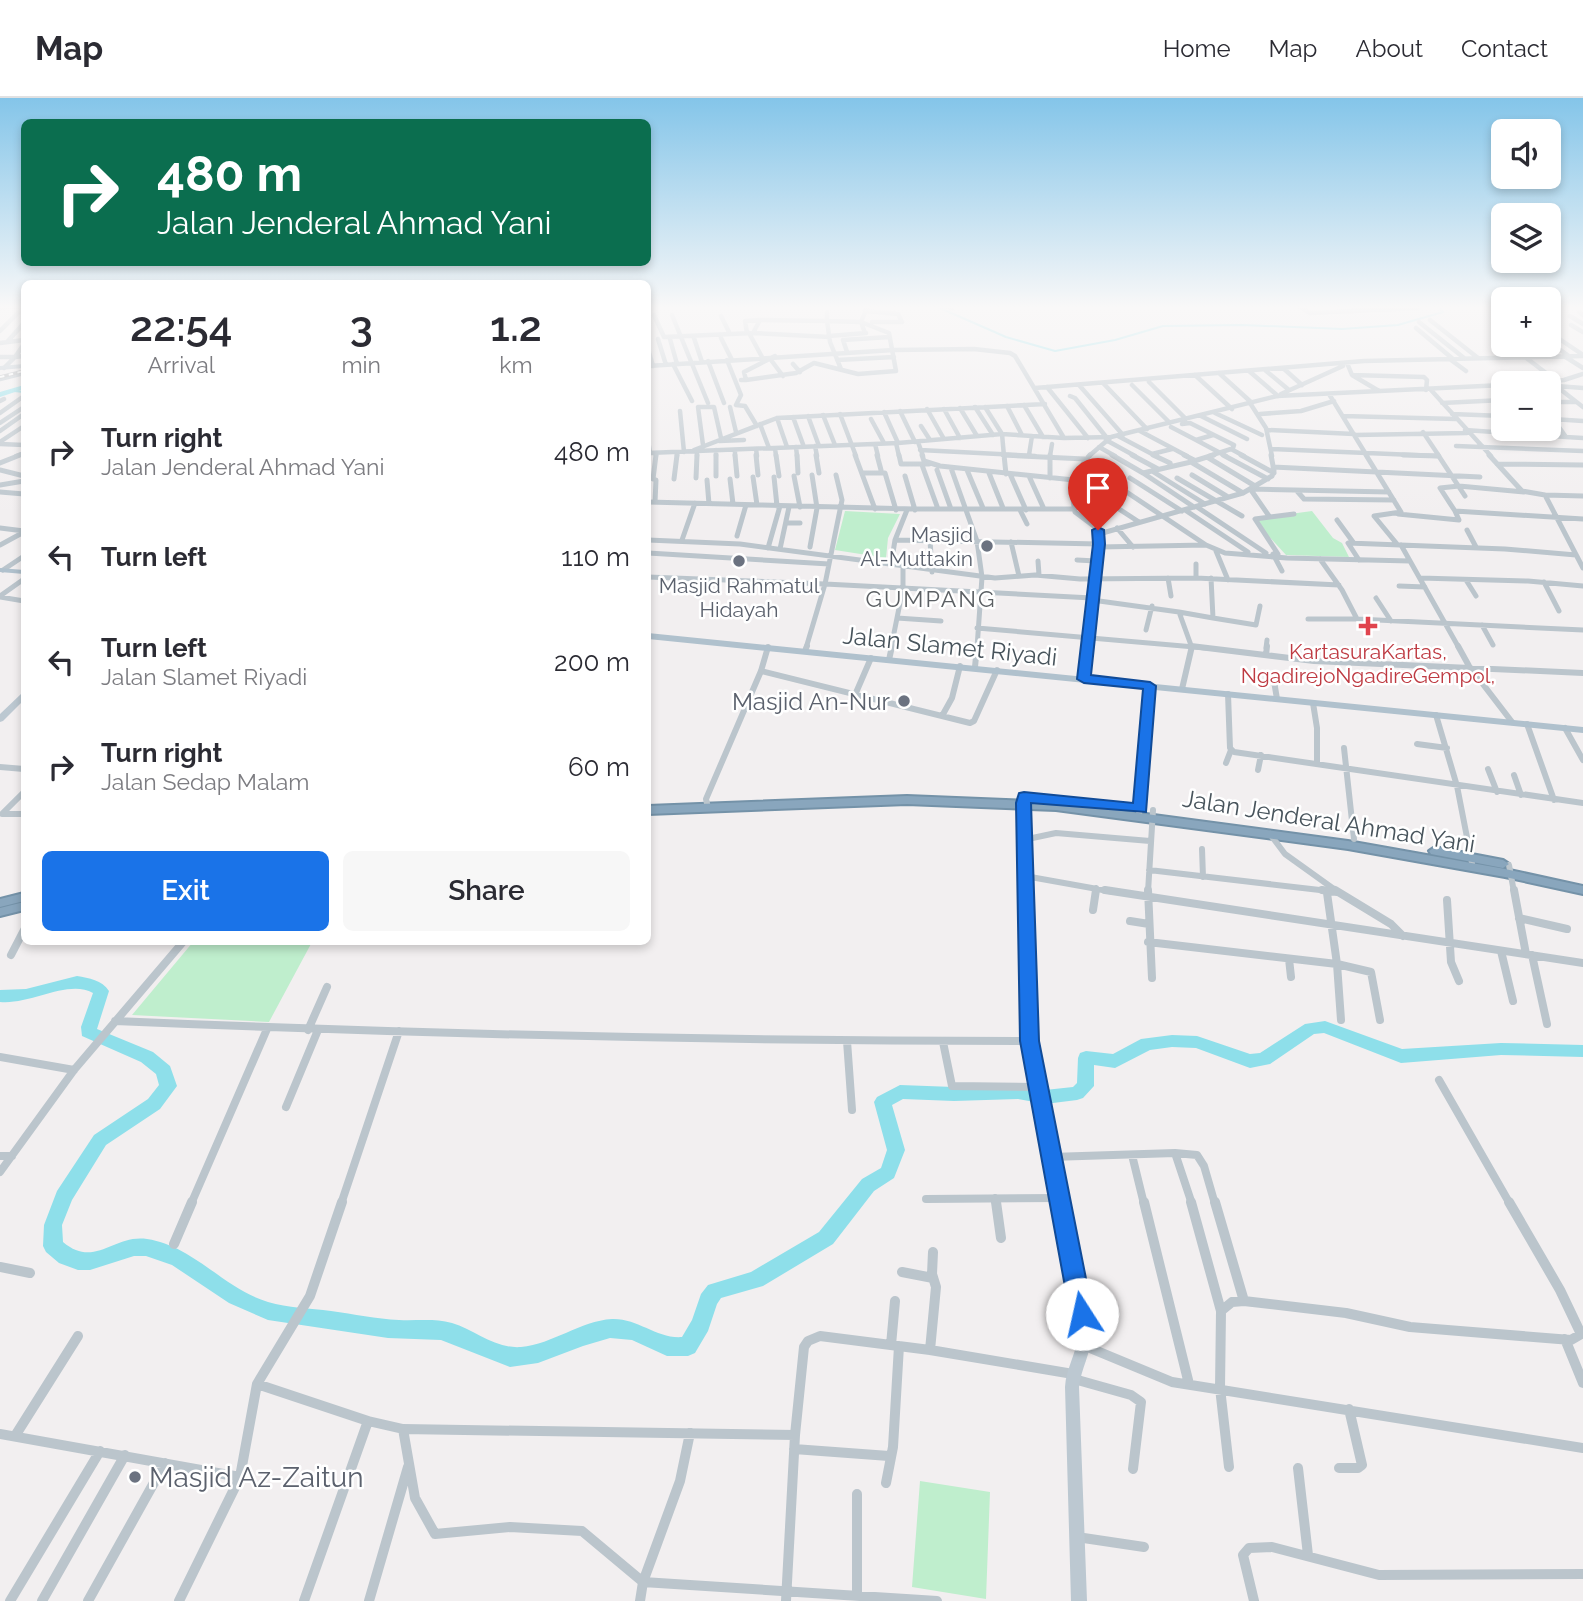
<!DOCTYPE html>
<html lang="en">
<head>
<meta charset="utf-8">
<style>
	body { margin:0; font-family:Raleway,sans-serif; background:#f7f7f7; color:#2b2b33; height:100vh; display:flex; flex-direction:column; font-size:26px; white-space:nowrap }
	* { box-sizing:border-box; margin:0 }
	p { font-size:23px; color:#7c7c81 }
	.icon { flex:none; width:38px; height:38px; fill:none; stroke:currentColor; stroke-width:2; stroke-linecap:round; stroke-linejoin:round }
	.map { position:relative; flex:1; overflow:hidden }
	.sheet { position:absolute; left:21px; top:182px; width:630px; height:665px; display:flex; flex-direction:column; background:#fff; border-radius:10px; box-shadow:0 4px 10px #0003 }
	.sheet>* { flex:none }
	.guide { position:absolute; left:21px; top:21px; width:630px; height:147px; border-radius:10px; box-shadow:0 4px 10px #0003; background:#0b6e4f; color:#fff; overflow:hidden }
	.controls { position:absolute; left:1491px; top:21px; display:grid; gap:14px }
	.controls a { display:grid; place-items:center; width:70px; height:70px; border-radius:10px; background:#fff; box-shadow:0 4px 10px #0003; font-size:35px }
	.pin { position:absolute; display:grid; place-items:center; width:60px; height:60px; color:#fff; margin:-72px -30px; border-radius:50% 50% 50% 0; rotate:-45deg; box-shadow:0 0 7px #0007 }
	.pin .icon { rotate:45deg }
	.me { position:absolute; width:77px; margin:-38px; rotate:350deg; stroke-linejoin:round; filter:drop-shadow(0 0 5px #0008) }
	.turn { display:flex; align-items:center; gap:24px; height:147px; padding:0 21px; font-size:32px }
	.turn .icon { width:91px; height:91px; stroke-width:2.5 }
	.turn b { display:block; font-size:49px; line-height:60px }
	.eta { display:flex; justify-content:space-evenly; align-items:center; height:119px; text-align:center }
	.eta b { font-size:42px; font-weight:600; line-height:49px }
	.primary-button { display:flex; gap:14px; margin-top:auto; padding:14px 21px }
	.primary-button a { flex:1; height:80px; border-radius:10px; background:#1a73e8; color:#fff; font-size:28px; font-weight:600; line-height:80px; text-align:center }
	.primary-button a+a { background:#f7f7f7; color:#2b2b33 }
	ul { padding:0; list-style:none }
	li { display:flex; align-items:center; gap:21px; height:105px; padding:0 21px }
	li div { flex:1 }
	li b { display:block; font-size:26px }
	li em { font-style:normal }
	header { display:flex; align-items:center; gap:42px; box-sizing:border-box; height:98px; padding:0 35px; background:#fff; border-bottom:2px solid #e1e1e2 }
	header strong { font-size:33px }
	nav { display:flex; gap:38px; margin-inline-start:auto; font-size:24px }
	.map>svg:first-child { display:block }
	.green { fill:#bfeecd }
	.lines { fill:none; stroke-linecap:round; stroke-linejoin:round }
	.stream { stroke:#8edfea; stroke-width:2 }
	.river { fill:#8edfea; fill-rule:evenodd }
	.highway-casing { stroke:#7492a8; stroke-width:4 }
	.street-far4 { stroke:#bbc5cc; stroke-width:4.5 }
	.street-far3 { stroke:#bbc5cc; stroke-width:5 }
	.street-far2 { stroke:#bbc5cc; stroke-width:6 }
	.street-far1 { stroke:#bbc5cc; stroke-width:8 }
	.street { stroke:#bbc5cc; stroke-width:10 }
	.secondary { fill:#bcc8d1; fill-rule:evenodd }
	.primary { fill:#b0c1cd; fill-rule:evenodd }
	.highway { fill:#89a6bd; fill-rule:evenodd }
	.rail-casing { stroke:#b2b5ba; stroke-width:3.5 }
	.rail { stroke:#fff; stroke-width:2; stroke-dasharray:4.5; stroke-linecap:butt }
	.route { fill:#1a73e8; stroke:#114b97; stroke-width:2 }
	.worship-dot { fill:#6b7280; stroke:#fff; stroke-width:2.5 }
	.health-dot { fill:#e0444e; stroke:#fff; stroke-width:2.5 }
	.labels { text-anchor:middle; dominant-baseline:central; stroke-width:5; stroke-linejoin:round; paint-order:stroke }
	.far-worship-label { font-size:21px; fill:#5b616d; stroke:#fff; text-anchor:end }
	.far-health-label { font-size:21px; fill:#be3a42; stroke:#fff }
	.far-quarter-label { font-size:23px; letter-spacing:2px; fill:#5c6064; stroke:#fff }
	.street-label { font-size:24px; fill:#48545c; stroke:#fff }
	.worship-label { font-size:24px; fill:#5b616d; stroke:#fff; text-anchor:end }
	.near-worship-label { font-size:28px; fill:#5b616d; stroke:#fff; text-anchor:start }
</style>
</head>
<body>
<header>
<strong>Map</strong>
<nav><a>Home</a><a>Map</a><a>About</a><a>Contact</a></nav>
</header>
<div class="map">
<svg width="1583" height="1503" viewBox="0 0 1583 1503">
	<rect width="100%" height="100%" fill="#f2eff0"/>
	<path class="green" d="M845 413 900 416 888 440 886 460 835 452Z
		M1312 413 1333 440 1342 445 1349 459 1286 457 1253 421Z
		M193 844H312L269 924 132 917Z
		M920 1383 990 1394 986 1501 912 1489Z"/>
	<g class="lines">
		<path class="stream" d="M933 207 1006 239 1055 253 1115 242 1163 228 1242 227 1342 231 1398 227 1443 214 1440 211 1442 207
			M14 293 24 294"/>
		<path class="river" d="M24 287V291L0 299V294Z
			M77 878C89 880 102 882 109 893L97 931 153 954 170 968 177 988 160 1011 106 1047 72 1102 62 1127 63 1144C95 1171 113 1136 147 1141 194 1148 224 1191 268 1204 288 1210 310 1210 331 1213 354 1216 376 1221 399 1222 417 1223 434 1220 452 1225 475 1232 495 1251 521 1249 553 1246 580 1223 612 1221 638 1220 657 1241 682 1239L692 1222 701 1196 708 1187 751 1174 819 1134 862 1081 881 1070 887 1052 874 1004 877 999 900 987 954 989 1018 987 1045 992 1073 989 1077 985 1078 960 1080 955 1086 953 1113 956 1141 941 1172 937 1197 938 1250 956 1260 955 1305 926 1325 923 1402 951 1501 945 1583 947V959L1501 957 1401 965 1324 935 1314 936 1270 966 1250 970 1196 950 1172 949 1150 952 1115 970 1094 967V988L1083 1000 1077 1002 1045 1006 1018 1001 954 1003 903 1001 892 1007 905 1052 894 1080 874 1093 833 1146 763 1188 721 1200 717 1206 708 1233 695 1255 688 1258H667L632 1242 610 1240 583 1248 538 1265 510 1269 441 1242 388 1240 268 1222 229 1205 172 1167 146 1158H134L90 1172H78L59 1165 46 1154 43 1148 44 1127 57 1093 94 1037 148 1001 159 987 156 976 141 964 82 938 81 929 93 895C68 881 31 907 0 904V892L26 891Z"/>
		<g class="highway-casing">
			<path id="highway" d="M907 698 1056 704 1348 743 1505 771 1583 788V796L1505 779 1348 751 1056 712 907 706 648 716V708Z
				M1435 749 1503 762 1509 766 1503 770 1431 756 1429 753Z
				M24 795V803L0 809V801Z
				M24 804V812L0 818V810Z"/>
		</g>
		<path class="street-far4" d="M943 207 952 210
			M1072 207H1105
			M1297 207 1310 215 1418 210
			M865 213 898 216 902 224H872
			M827 214V223L760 222 753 235 830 239
			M1579 214 1583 217
			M654 217 664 239 753 235
			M672 217 708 305
			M721 218 729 234
			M1570 218 1583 226
			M1430 222 1478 260
			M1419 224 1464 260
			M1571 227 1583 234
			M1416 230 1453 261
			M0 233 24 209
			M1549 234 1583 257
			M747 235 745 223 760 222
			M749 235 762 259
			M829 238 866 235
			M694 240 702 264
			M721 240 732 262
			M658 241 666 267
			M670 241 677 266
			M7 244 24 225
			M1549 244 1569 258
			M0 245 24 242
			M648 251 653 268
			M847 254 843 242 889 239
			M1564 258 1583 270
			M0 259H15L24 246
			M1525 259 1546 275
			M727 262 741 297 736 307 745 308 757 328
			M771 262 783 278
			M837 262 894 259
			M1451 262 1466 273
			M708 263 724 305
			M1347 265 1352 277 1379 293
			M673 266 692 303
			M793 266 800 274
			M648 268 893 252 974 251 1010 255 1015 258 1064 340 1111 339 1277 298 1503 287
			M4 270 15 259 24 258
			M1283 270 1302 287
			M841 271 830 244 827 223 861 224 865 235
			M1265 272 1289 292
			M1249 273 1278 298
			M1219 275 1252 305
			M1195 277 1232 311
			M1352 277 1424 279 1427 282 1426 292
			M0 281 24 275
			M741 282H746L744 274 775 258
			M746 282 796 275 814 265 858 276 896 273 889 235 861 224 868 207
			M1149 284 1186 321
			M1551 284 1583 309
			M1103 285 1147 331
			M1525 285 1564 282 1583 276
			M1079 287 1123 337
			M1132 287 1170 325
			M1557 288 1583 290
			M1047 289 1088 340
			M1035 290 1364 263 1583 258
			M1431 292 1491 358
			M1281 296 1343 268
			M1329 296 1367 358
			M1070 298 1075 300 1107 340
			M0 303 4 301
			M1549 304H1576
			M1250 305 1266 330 1272 358
			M1442 305 1503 302
			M1024 307 1043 339
			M1007 308 1022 337
			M730 309 736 334
			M975 309 993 337
			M985 309 1002 336 1004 358
			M960 310 977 338
			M927 311 944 341
			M944 311 960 340
			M680 313 684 354
			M900 313 915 344
			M884 314 898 345
			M0 315 24 298
			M1215 315 1262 337
			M1549 315 1566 339 1583 340
			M840 316 856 358
			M1260 316 1301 313 1334 303
			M1452 316 1503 318
			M823 317 835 347
			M808 318 819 348
			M1201 318 1247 341
			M1343 318 1456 321
			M793 319 804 349
			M777 320 787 349
			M871 321 884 345
			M1552 321 1583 323
			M0 325 24 309
			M760 326 769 350
			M1182 326 1190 325 1234 347 1233 350
			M921 328 930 342
			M1171 329 1196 342
			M1268 332 1354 336
			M1465 332 1566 339
			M0 333 24 316
			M1140 333 1187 358
			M1423 334 1439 358
			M1213 337 1196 342 1226 358
			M1355 337 1467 335
			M1118 338 1152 356
			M648 342 650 355
			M1106 342 1135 358
			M719 343 744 342
			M0 344 24 328
			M918 344 923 358
			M896 345 899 358
			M0 346 24 347
			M875 346 878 358
			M703 347 698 309H714L721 340
			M815 348 817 358
			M1456 348 1583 353
			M796 349 797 358
			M1099 349 1115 358
			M775 350 776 358
			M756 351 757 358
			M1272 351 1438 358
			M694 352 777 320 1045 306
			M716 352V358
			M735 352V358
			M920 352 1035 358
			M648 355 898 345 1002 336 1064 340
			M1029 357 1032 338
			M16 358 24 355
			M656 358V355
			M677 358V354
			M697 358V353
			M1050 358 1052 346
			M1089 358 1110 340
			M1157 358 1152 356 1172 351
			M1209 358 1231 351 1244 358"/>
		<path class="street-far3" d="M716 357V378
			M735 357 737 378
			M756 357 758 377
			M776 357 779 378
			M797 357 798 375
			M816 357 819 375
			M855 357 875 411
			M877 357 881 372
			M899 357 901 366H929
			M922 357 924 363 940 368 1074 382
			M1003 357 1085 361
			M1004 357 1006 376
			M1050 357V380
			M1112 357 1143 375
			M1132 357 1158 371
			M1153 357 1170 365
			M1184 357 1194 362
			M1223 357 1268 381
			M1241 357 1274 375
			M1366 357 1401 414 1374 418 1397 446
			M1403 357 1438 358
			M1438 357 1465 398
			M1489 357 1522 393 1545 397 1583 470
			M1207 359 1214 357
			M1191 364 1207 359 1255 388
			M0 365 20 357
			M1497 366 1583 367
			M922 367 938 411
			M1273 369 1480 379
			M951 370 977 443 982 479 977 550
			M0 372 24 378
			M937 372 951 411
			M967 372 983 410
			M1152 373 1205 406
			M862 375H885L896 412
			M989 375 1003 410
			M1010 376 1026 412
			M836 377 842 402 825 486 1092 500
			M1192 377 1228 399
			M794 378 800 409
			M905 378 915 412
			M1029 378 1044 411
			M753 379 757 407
			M774 379 777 408
			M696 380 697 357
			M1130 380 1182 413
			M1177 380 1242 418
			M653 381 656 357
			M674 381 677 357
			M730 381 733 406
			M707 382 709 406
			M0 387 24 383
			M1252 391 1389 394
			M1251 392 1269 418
			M1297 393 1304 401 1394 402
			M0 394 24 396
			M1096 396 1139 424
			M1545 397 1583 398
			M648 404 914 411H1073
			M655 404 656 382
			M1194 409 1143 375 1191 364 1243 395
			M1197 409 1266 455
			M1020 412 1027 426
			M1185 412 1248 454
			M1455 413 1440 390 1459 388 1524 394
			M1398 416 1459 422 1455 413 1583 421
			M1337 422 1353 444
			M786 425H800
			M0 430 24 433
			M1117 430 1133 449
			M1467 432 1476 449
			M1099 436 1243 395 1272 378 1274 373 1271 357
			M737 438 746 407
			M648 442 740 446 995 480 1035 477 1080 481 1196 480 1339 487
			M682 442 695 405
			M895 442 1099 446
			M930 442 932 474
			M1011 444 1019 478
			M0 447 24 434
			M1206 447 1225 455 1287 460 1410 463
			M1401 447 1459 550
			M810 449 817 410 812 377
			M1099 449 1206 447 1113 385
			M768 450 780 408
			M780 451 789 409
			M1216 453 1228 482
			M648 455 829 466
			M1273 456 1282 473
			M1278 456 1255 421 1294 416
			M1320 461 1342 492 1357 521 1583 532
			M1077 462 1096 463
			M1359 462 1348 445 1505 451 1576 457
			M1038 463 1039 477
			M1196 466V480
			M891 467 895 442 907 412
			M3 472 24 458
			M648 479 825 486 806 550
			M1168 480 1171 498
			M1211 480 1213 520 1256 527 1260 508
			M1420 480 1528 483 1583 488
			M1466 482 1476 498
			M1544 484 1559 513
			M1399 488 1425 489
			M0 498 24 481
			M0 499 24 503
			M1376 500 1391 523
			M1092 502 1179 514 1192 550
			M1179 514 1213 520
			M897 520 941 523
			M1308 521H1357
			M1482 527 1493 547
			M977 530 1206 550
			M1146 532 1152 508
			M891 550 903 490V470
			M1087 550 1099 436 1095 429 1075 414C1070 391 1075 374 1090 357
			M1266 550 1267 542"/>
		<path class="street-far2" d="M1191 548 1314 563 1583 575
			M1458 548 1469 568 1512 624
			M805 553 807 548
			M1266 557 1267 548
			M889 562 892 548
			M975 569 977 548
			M761 573 970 625 974 623 997 572
			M1273 577 1277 601
			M1084 581 1087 548
			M1182 591 1192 548
			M1228 596 1230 650 1234 654 1583 705
			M855 597 871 560
			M1313 605 1317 630V666
			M1436 617 1457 688 1472 765
			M942 618 952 600 960 568
			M1527 626 1554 702
			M1565 630 1583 662
			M1417 646 1447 650
			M1344 650 1354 741
			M1226 665 1231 652
			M0 669 24 671
			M1488 671 1497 694
			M1258 672 1261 657
			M1514 677 1521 697
			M24 694 2 716H24
			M708 710 706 701 761 573 768 549
			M1139 717 1150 588
			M1270 736 1285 756 1338 794
			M1023 742 1056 735 1150 743
			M1202 751 1203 779
			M1509 767 1514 794
			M1149 772 1337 794
			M1025 778 1114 794
			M1095 794 1096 790
			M1148 794 1153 712"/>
		<path class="street-far1" d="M1105 792 1583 865
			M1148 792 1152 880
			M1322 792 1337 794
			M1335 792 1391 826 1403 838
			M1514 792 1526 856
			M1447 802 1451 864 1459 883
			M1093 812 1096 792
			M1519 820 1567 831
			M1130 823 1149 826
			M1148 844 1337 866 1327 795
			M1501 853 1513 903
			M11 857 24 832
			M1532 857 1547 926
			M1289 861 1291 879
			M1341 922 1337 866 1371 874 1380 922
			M115 923C419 936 724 943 1029 943
			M308 932 327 889
			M847 943 852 1012
			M943 944 952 988 1038 989
			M0 959 74 972
			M1439 982 1510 1106
			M286 1009 318 932
			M1175 1055 1192 1106
			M1132 1057 1144 1106
			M0 1058H12
			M1051 1059 1175 1055 1197 1057 1204 1068 1215 1106
			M0 1074 74 972 183 844
			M995 1100 996 1106
			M926 1101 1059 1100
			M191 1106 267 931
			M341 1106 399 933"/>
		<path class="street" d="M996 1104 1001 1140
			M1144 1104 1189 1286
			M1191 1104 1221 1213
			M1215 1104 1244 1203
			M174 1146 192 1104
			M0 1169 30 1175
			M902 1174 933 1180
			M1565 1241 1583 1285
			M891 1247 895 1203
			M1085 1248 1172 1284 1583 1350
			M930 1252 936 1189 932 1176 933 1154
			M1074 1281 1131 1297 1141 1304 1133 1371
			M257 1286 368 1323 403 1331 795 1337
			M403 1331 415 1400 435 1436 510 1429 582 1433 643 1484 640 1503
			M690 1335 680 1383 643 1484 937 1503
			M0 1336 240 1379
			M15 1338 78 1238
			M794 1351 889 1358
			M1229 1369 1220 1290 1221 1213 1232 1204 1244 1203 1346 1215 1410 1229 1571 1242 1581 1236 1560 1192 1509 1104
			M1298 1370 1308 1457
			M1339 1370H1358L1362 1367 1349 1311
			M886 1385 893 1349 899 1248
			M857 1396V1496
			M1077 1439 1144 1449
			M10 1503 100 1353
			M42 1503 125 1357
			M88 1503 165 1365
			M179 1503 240 1379 257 1286 310 1198 342 1104
			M304 1503 368 1323
			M369 1503 408 1369
			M786 1503 795 1337 804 1249 808 1243 820 1238 930 1252 1073 1276
			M1254 1503 1243 1457 1249 1450 1272 1449 1379 1477 1583 1476"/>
		<path class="secondary" d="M24 208V210L0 212V210Z
			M24 266V270L0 272V268Z
			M21 596H24V602L3 623 0 624V616Z
			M1024 696 1029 699 1028 742 1035 943 1092 1236C1091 1255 1081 1271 1079 1289L1087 1503H1071L1065 1289C1066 1270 1077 1255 1078 1236L1023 943 1018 742 1019 699Z"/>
		<path class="primary" d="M0 470 24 472V476L0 474Z
			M648 535 1583 629V635L648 541Z"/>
		<use href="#highway" class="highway"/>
		<g class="rail-casing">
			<path id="rail" d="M0 279 24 273"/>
		</g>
		<use href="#rail" class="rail"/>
	</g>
	<linearGradient id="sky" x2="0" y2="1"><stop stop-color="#84c5e9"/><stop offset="0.5" stop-color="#f9f8f8"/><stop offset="1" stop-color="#f9f8f8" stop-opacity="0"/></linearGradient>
	<rect width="1583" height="418" fill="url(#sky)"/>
	<path class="route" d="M1098 429 1104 432 1105 446 1091 577 1150 584 1156 588 1146 714 1031 705 1039 943 1093 1216 1090 1223 1082 1227 1073 1223 1070 1216 1020 943 1016 705 1019 695 1024 694 1133 705 1143 591 1084 585 1077 581 1093 446 1092 432Z"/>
	<g class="worship-dot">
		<circle cx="987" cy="448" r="7"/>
		<circle cx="739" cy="463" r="7"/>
		<circle cx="904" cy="603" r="7"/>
		<circle cx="135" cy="1379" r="7"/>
	</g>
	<path class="health-dot" d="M1364.5 517.5h7v7h7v7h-7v7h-7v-7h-7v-7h7z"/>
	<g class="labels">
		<g class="far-worship-label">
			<text x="973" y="436">Masjid<tspan x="973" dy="24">Al-Muttakin</tspan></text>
			<text x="739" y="487" text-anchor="middle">Masjid Rahmatul<tspan x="739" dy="24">Hidayah</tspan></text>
		</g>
		<g class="far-health-label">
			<text x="1368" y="553">KartasuraKartas,<tspan x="1368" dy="24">NgadirejoNgadireGempol,</tspan></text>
		</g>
		<g class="far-quarter-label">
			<text x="931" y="500">GUMPANG</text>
		</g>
		<g class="street-label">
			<text transform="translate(950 548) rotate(6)">Jalan Slamet Riyadi</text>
			<text transform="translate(1329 723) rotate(9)">Jalan Jenderal Ahmad Yani</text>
		</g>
		<g class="worship-label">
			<text x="890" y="603">Masjid An-Nur</text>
		</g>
		<g class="near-worship-label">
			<text x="149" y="1379">Masjid Az-Zaitun</text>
		</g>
	</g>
</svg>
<div class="controls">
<a><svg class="icon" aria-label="sound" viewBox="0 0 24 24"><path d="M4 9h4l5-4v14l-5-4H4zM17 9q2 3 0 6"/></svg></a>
<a><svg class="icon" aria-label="layers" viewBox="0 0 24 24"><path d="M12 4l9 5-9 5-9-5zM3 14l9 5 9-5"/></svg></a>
<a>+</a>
<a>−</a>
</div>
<div class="pin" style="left:1098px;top:432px;background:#d93025"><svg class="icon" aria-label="arrive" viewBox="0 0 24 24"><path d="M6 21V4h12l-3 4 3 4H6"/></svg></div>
<svg class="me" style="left:1082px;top:1216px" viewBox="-20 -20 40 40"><circle r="19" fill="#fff"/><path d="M0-13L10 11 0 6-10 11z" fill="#1a73e8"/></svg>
<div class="guide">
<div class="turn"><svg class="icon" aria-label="right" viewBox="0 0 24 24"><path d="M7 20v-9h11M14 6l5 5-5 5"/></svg><div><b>480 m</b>Jalan Jenderal Ahmad Yani</div></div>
</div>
<section class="sheet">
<div class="eta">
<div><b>22:54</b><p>Arrival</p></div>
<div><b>3</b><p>min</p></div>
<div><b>1.2</b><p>km</p></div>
</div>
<ul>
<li><svg class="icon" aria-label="right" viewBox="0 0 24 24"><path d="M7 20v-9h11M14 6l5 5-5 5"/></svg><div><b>Turn right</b><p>Jalan Jenderal Ahmad Yani</p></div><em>480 m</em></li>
<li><svg class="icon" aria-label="left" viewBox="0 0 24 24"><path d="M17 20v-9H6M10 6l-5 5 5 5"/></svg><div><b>Turn left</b></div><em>110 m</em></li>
<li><svg class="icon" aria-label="left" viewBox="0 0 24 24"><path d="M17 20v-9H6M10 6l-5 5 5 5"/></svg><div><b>Turn left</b><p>Jalan Slamet Riyadi</p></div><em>200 m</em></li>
<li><svg class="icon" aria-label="right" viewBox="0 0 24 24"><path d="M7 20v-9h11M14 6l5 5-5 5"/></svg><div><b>Turn right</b><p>Jalan Sedap Malam</p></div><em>60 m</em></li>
</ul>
<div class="primary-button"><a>Exit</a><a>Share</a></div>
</section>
</div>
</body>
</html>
